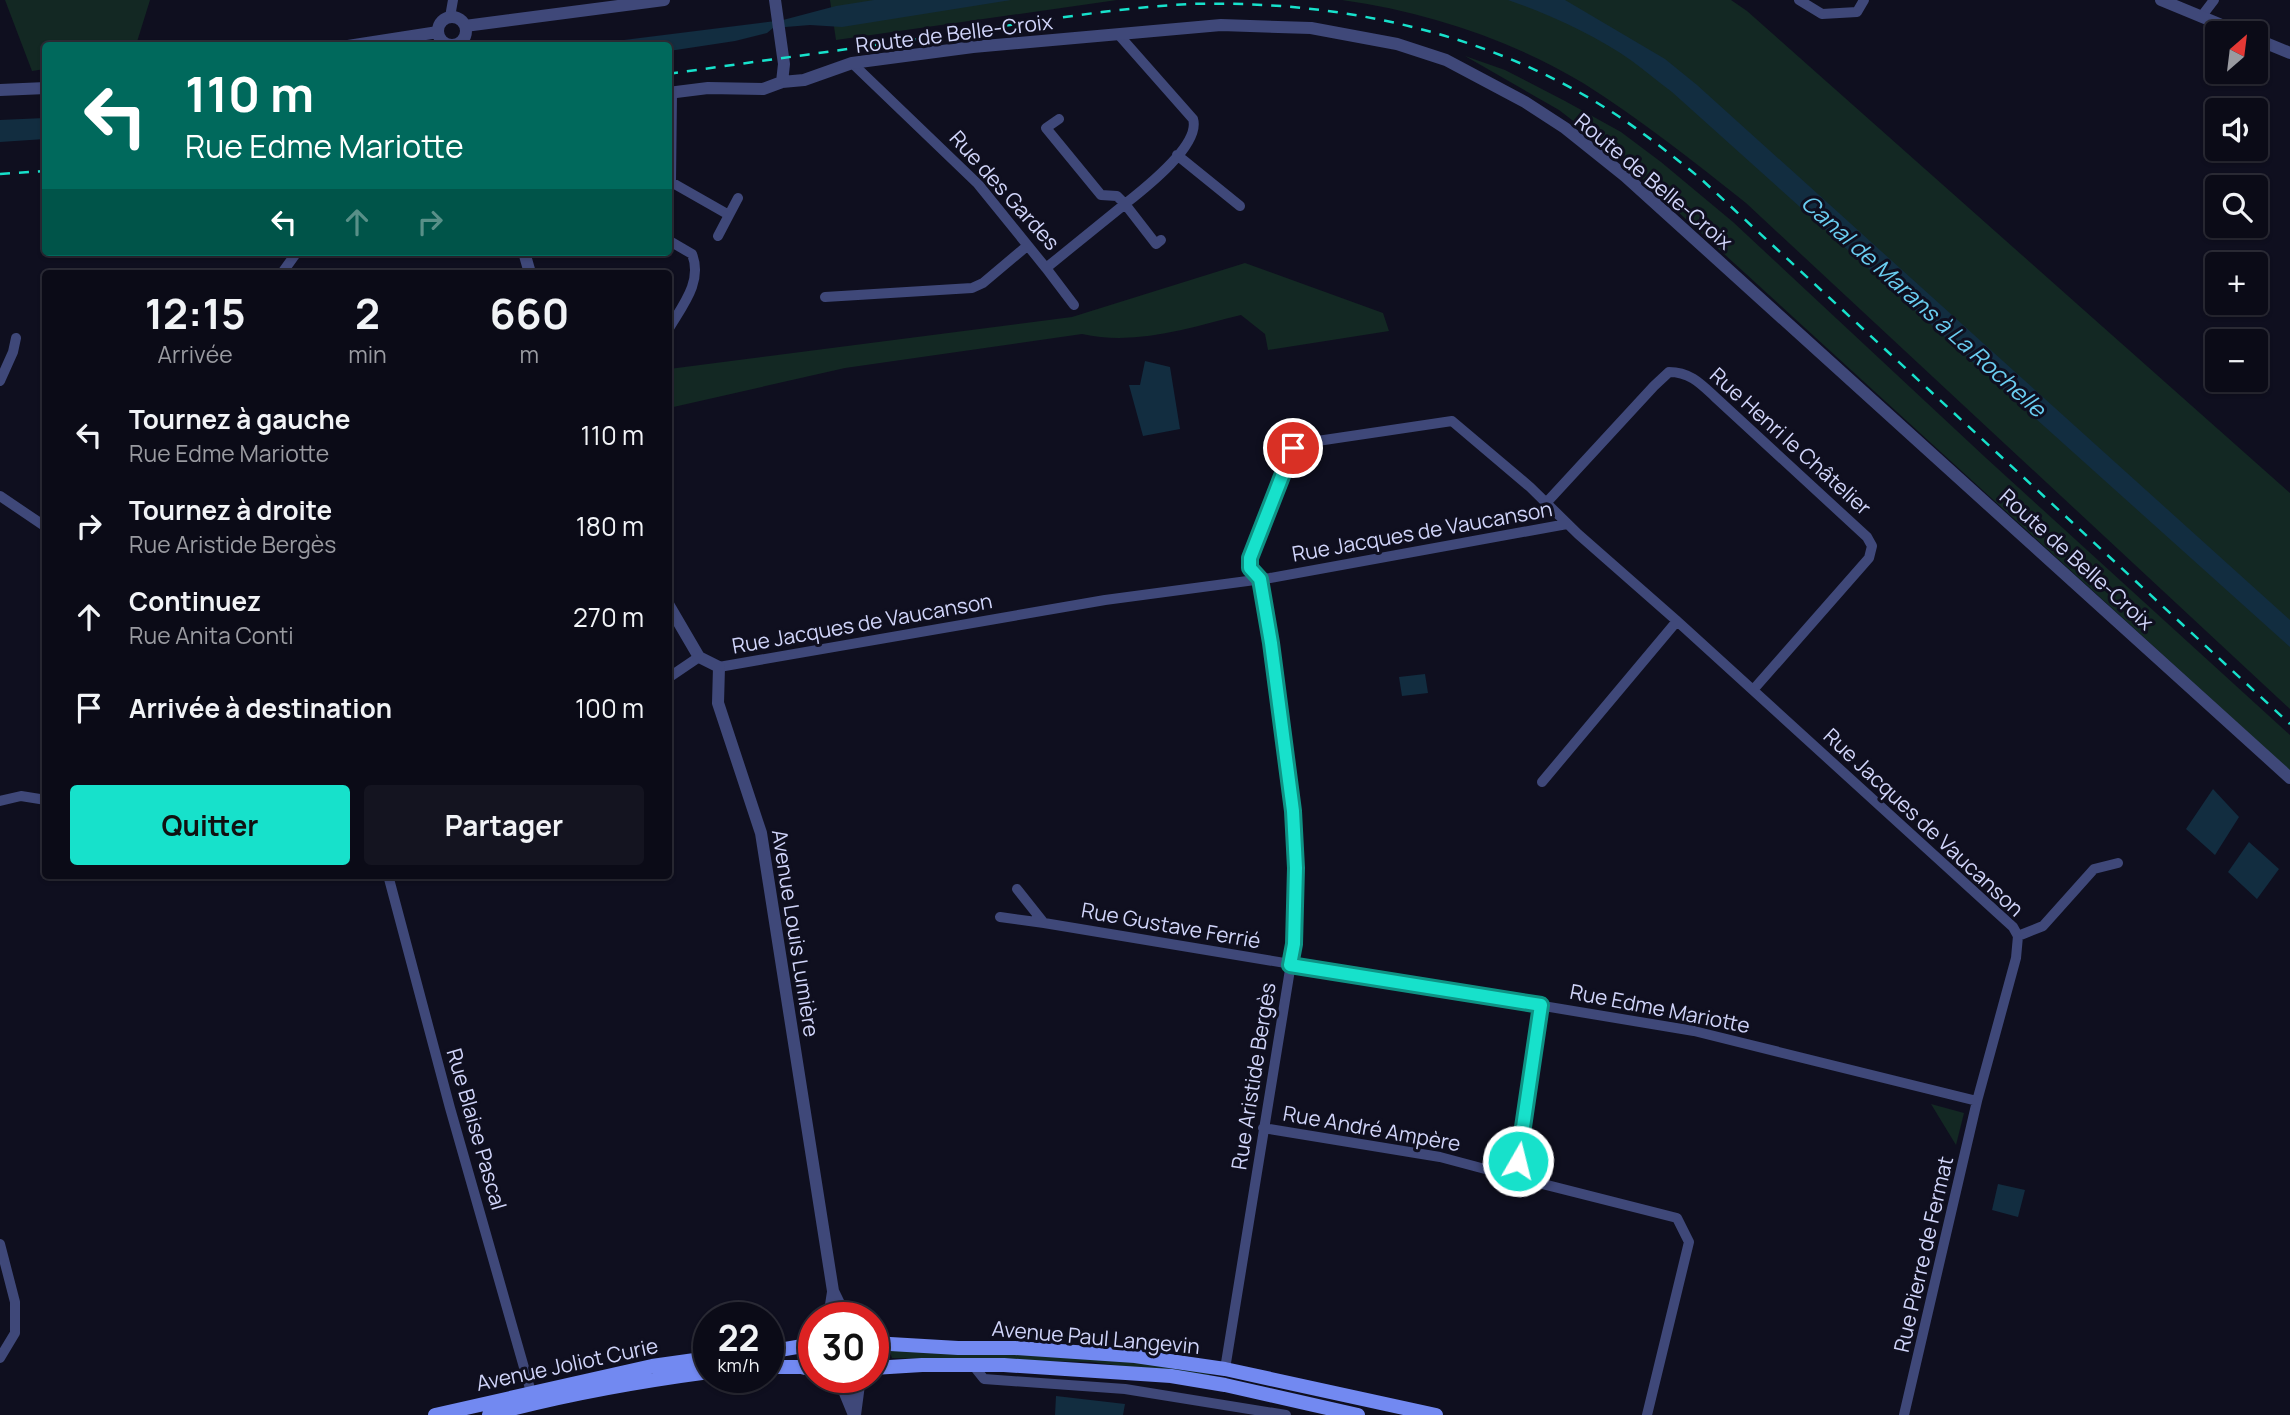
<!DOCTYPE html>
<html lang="fr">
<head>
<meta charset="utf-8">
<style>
	body { margin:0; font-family:Manrope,sans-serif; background:#141420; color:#f1f3f6; height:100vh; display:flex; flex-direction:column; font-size:26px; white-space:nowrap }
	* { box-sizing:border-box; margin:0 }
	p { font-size:23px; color:#9a9ba1 }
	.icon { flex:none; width:38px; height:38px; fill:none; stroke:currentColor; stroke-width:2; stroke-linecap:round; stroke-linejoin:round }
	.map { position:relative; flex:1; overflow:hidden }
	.sheet { position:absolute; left:42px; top:270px; width:630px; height:609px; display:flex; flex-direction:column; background:#0b0b17; border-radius:7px; box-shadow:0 2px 5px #0004,0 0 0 2px #2b2b36 }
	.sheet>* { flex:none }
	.banner { position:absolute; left:42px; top:42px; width:630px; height:214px; border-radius:7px; box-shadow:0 2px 5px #0004,0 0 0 2px #2b2b36; background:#00695c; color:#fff; overflow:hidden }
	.needle { width:46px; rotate:28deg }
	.controls { position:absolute; left:2205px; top:21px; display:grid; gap:14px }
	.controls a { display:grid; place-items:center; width:63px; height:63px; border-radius:7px; background:#0b0b17; box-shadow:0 2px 5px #0004,0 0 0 2px #2b2b36; font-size:35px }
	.speed { position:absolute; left:693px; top:1302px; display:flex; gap:14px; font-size:35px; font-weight:700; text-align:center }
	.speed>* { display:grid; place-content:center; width:91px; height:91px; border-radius:50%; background:#0b0b17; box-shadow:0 2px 5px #0004,0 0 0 2px #2b2b36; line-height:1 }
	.speed small { font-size:18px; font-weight:400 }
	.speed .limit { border:10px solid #d22; background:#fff; color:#111 }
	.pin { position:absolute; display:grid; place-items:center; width:60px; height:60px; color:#fff; margin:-30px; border:4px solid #fff; border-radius:50%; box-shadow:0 2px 7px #0007 }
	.me { position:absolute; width:77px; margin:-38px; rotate:8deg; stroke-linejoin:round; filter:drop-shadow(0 0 5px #0008) }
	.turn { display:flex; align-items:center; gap:24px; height:147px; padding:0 28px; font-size:32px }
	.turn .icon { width:91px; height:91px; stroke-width:2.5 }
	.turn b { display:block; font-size:49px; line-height:60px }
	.lanes { display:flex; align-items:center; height:66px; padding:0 28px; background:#0003; justify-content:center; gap:35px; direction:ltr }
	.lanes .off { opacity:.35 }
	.eta { display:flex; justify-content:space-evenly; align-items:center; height:119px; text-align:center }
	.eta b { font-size:42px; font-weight:700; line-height:49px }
	.action { display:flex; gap:14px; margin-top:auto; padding:14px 28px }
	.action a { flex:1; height:80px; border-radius:7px; background:#17e1cb; color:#111; font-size:28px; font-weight:700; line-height:80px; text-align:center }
	.action a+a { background:#141420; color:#f1f3f6 }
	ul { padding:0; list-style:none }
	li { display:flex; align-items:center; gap:21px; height:91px; padding:0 28px }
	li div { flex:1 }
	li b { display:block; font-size:26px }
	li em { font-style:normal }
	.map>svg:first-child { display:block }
	.green { fill:#132823 }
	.water { fill:#122d40 }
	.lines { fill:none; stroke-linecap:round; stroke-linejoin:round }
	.minor { stroke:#3f4879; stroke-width:10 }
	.tertiary { stroke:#3f4879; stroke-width:12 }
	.secondary { stroke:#7289f1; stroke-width:14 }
	.rail { stroke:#17e1cb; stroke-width:2.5; stroke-dasharray:10 9; stroke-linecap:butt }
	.route-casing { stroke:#0f9284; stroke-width:18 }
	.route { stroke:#17e1cb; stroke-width:12 }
	.labels { text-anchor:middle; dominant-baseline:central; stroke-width:6; stroke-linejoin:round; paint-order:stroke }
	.street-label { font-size:21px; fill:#d1d5fa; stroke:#0f0f1f }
	.water-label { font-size:23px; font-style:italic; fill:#6acdf0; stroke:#0f0f1f }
</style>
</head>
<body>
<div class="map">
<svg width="2290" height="1415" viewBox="0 0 2290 1415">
	<rect width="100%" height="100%" fill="#0f0f1f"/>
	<path class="green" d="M5 0H150L136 45 46 46 45 69 32 71Z
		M830 0H1117L836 40Z
		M1342 0H1731L1747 11 2290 493V709L1746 203C1693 161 1640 119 1583 83 1509 39 1427 12 1342 0Z
		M1465 56 1505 70 1565 101 1621 132 1661 162 1733 222 1986 458 2290 735V771L1607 147 1559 110Z
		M1245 263 1383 313 1389 331 1268 350 1265 334 1241 315C1188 328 1136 346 1082 334L845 368 669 408V369L1072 317Z
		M1931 1104 1964 1113 1956 1145Z
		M889 1350H1010L1140 1360 1210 1373 1209 1377 1091 1362 892 1358Z"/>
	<path class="water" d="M874 0H1011L842 27 810 25 773 28 767 33 735 41 669 51 668 46H576L783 20 836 6Z
		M1508 0H1565L1665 59 1697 85 2290 620V647L1672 92C1658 82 1646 71 1632 61 1595 35 1551 15 1508 0Z
		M45 118V139L0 142V120Z
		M1145 361 1170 367 1180 429 1143 436 1129 385H1140Z
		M1425 674 1428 693 1402 696 1399 677Z
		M2213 789 2239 817 2215 855 2186 829Z
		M2249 842 2279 869 2257 899 2228 872Z
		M1998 1184 2025 1190 2018 1217 1992 1210Z
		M1056 1396 1125 1404 1123 1415H1055Z"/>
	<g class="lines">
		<path class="minor" d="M1799 0 1822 14 1857 12 1864 0
			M450 17 453 0
			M2201 17 2214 0
			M852 63 978 184 1046 268 1125 204 1156 244 1161 240
			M672 92 671 182 729 215 718 236
			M1059 119 1046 128 1101 195 1117 196 1125 204C1144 189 1201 145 1193 119L1118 34
			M1177 155 1240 206
			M729 215 738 198
			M668 240 692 254C703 282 682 306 668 330
			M1046 268 1074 305
			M282 273 297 252
			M825 297 972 288 983 283 1027 246
			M0 381 13 352 16 338
			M0 496 46 527
			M1547 502 1654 386 1669 372C1690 372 1701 384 1715 397L1867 537 1872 546 1869 558 1753 690
			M1260 579 1250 568V558L1293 448 1304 443 1452 421 1530 487 1578 534 1677 621 2013 927 2018 936 2016 958 1977 1101 1904 1415
			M719 667 1105 600 1270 578 1567 524
			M668 678 699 657
			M1542 782 1677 621
			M0 801 21 796 46 800
			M388 875 450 1108 531 1392
			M1017 889 1044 923 1694 1031 1977 1101
			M1000 917 1044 923
			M2018 936 2043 926 2094 869 2118 863
			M1541 1005 1515 1177 1677 1218 1689 1242 1647 1415
			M1263 1128 1440 1157 1515 1177
			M0 1244 15 1302V1333L0 1358
			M972 1364 984 1379 1125 1389 1286 1415
			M1225 1369 1294 945 1296 868 1294 812 1271 643 1260 579
			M758 1385V1377"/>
		<path class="tertiary" d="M775 0 784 64 782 82
			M2161 0 2241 33
			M438 31a14 14 0 1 1 28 0a14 14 0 1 1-28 0Z
			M465 26 664 0
			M2256 39 2290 53
			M348 46 438 32
			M0 90 46 88
			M668 93 708 88 763 89 782 82 804 80 852 63 973 47 1221 25 1311 28 1397 44 1446 60 1525 102 1565 128 1625 176 2290 778
			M524 252 530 273
			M668 604 699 657 719 667 718 703 761 833 833 1291 846 1318
			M829 1318 833 1292
			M840 1381 854 1415
			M855 1415 860 1377"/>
		<path class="secondary" d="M873 1343 958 1348H1015L1135 1356 1225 1369 1436 1415
			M768 1352 814 1344
			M768 1367H801L814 1370
			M873 1368 922 1365H1004L1171 1376 1225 1385 1358 1415
			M830 1377 847 1381 859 1377
			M435 1415 652 1366 709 1358
			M489 1415C561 1395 634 1382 709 1372"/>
		<path class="rail" d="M668 74C767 60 865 47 964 32 1039 21 1114 8 1190 4 1335 0 1480 30 1604 107 1638 128 1669 153 1700 178L2290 724
			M0 174 46 171"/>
	</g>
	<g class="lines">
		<g class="route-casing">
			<path id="route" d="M1293 448 1250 558V568L1260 579 1271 643 1293 811 1296 868 1294 944 1290 965 1541 1005 1518 1161"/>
		</g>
		<use href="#route" class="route"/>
	</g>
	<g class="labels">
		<g class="street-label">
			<text transform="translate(954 33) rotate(-7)">Route de Belle-Croix</text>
			<text transform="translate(1654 181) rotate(40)">Route de Belle-Croix</text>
			<text transform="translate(1005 190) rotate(48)">Rue des Gardes</text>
			<text transform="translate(1791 441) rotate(42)">Rue Henri le Châtelier</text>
			<text transform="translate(1422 531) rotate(-10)">Rue Jacques de Vaucanson</text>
			<text transform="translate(2077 559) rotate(42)">Route de Belle-Croix</text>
			<text transform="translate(862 623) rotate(-10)">Rue Jacques de Vaucanson</text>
			<text transform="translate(1924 822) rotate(43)">Rue Jacques de Vaucanson</text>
			<text transform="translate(1171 925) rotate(10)">Rue Gustave Ferrié</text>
			<text transform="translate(796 933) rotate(81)">Avenue Louis Lumière</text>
			<text transform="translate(1660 1008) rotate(11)">Rue Edme Mariotte</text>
			<text transform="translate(1253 1076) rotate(-81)">Rue Aristide Bergès</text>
			<text transform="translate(1372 1128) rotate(10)">Rue André Ampère</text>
			<text transform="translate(477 1129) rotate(74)">Rue Blaise Pascal</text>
			<text transform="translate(1923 1254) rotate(-77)">Rue Pierre de Fermat</text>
			<text transform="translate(1096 1337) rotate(5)">Avenue Paul Langevin</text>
			<text transform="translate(567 1364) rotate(-12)">Avenue Joliot Curie</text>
		</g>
		<g class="water-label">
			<text transform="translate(1924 305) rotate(42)">Canal de Marans à La Rochelle</text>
		</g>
	</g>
</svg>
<div class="controls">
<a><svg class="needle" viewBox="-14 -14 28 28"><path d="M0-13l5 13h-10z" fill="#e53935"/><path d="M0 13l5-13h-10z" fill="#9a9ba1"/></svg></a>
<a><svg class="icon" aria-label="sound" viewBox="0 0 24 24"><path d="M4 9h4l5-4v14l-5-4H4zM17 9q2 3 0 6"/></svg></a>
<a><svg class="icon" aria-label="search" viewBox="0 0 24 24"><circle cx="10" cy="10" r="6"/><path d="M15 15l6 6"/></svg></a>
<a>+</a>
<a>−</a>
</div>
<div class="speed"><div>22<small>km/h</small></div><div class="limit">30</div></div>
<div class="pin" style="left:1293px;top:448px;background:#d93025"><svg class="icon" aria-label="arrive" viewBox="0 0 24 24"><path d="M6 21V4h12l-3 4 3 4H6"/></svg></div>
<svg class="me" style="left:1518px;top:1161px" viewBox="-20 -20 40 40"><circle r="17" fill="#17e1cb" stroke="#fff" stroke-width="3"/><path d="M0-11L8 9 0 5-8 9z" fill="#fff"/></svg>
<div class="banner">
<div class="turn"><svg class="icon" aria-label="left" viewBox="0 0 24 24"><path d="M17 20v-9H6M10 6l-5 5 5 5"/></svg><div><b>110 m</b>Rue Edme Mariotte</div></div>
<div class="lanes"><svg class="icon" aria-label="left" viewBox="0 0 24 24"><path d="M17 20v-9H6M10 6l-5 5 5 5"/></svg><svg class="icon off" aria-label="ahead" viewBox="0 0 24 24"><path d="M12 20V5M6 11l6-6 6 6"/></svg><svg class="icon off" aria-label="right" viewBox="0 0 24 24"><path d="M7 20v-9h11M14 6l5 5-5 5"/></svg></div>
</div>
<section class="sheet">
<div class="eta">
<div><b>12:15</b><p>Arrivée</p></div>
<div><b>2</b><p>min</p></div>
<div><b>660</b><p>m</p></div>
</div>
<ul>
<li><svg class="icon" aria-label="left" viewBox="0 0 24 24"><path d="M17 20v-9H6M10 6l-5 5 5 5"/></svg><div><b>Tournez à gauche</b><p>Rue Edme Mariotte</p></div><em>110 m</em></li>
<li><svg class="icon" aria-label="right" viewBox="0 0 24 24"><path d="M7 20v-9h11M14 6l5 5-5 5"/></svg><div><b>Tournez à droite</b><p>Rue Aristide Bergès</p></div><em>180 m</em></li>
<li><svg class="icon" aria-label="ahead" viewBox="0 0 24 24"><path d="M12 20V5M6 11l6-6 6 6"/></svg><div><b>Continuez</b><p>Rue Anita Conti</p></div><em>270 m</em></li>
<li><svg class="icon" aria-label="arrive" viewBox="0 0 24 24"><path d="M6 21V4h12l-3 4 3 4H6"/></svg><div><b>Arrivée à destination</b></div><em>100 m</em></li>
</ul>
<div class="action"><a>Quitter</a><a>Partager</a></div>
</section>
</div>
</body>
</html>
